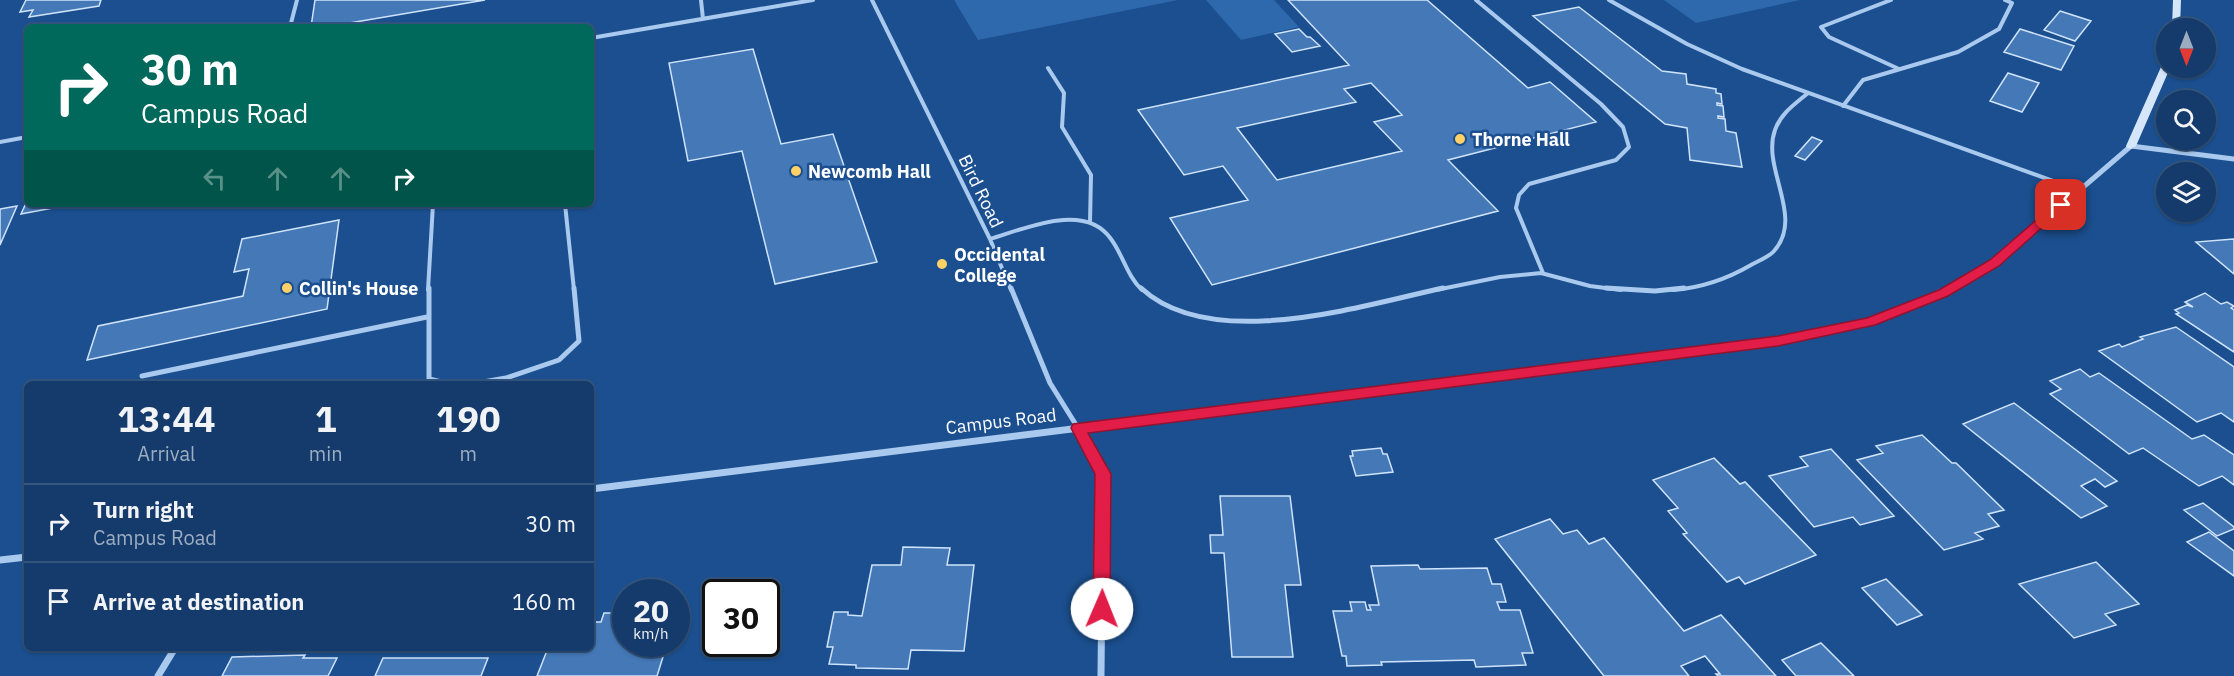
<!DOCTYPE html>
<html lang="en">
<head>
<meta charset="utf-8">
<style>
	body { margin:0; font-family:"IBM Plex Sans",sans-serif; background:#214673; color:#f1f3f6; height:100vh; display:flex; flex-direction:column; font-size:22px; white-space:nowrap }
	* { box-sizing:border-box; margin:0 }
	p { font-size:20px; color:#9dadc1 }
	.icon { flex:none; width:33px; height:33px; fill:none; stroke:currentColor; stroke-width:2; stroke-linecap:round; stroke-linejoin:round }
	.map { position:relative; flex:1; overflow:hidden }
	.side { position:absolute; left:24px; top:381px; width:570px; height:270px; display:flex; flex-direction:column; background:#143b6b; border-radius:9px; box-shadow:0 2px 4px #0004,0 0 0 2px #33557e }
	.side>* { flex:none }
	.hud { position:absolute; left:24px; top:24px; width:570px; height:183px; border-radius:9px; box-shadow:0 2px 4px #0004,0 0 0 2px #33557e; background:#00695c; color:#fff; overflow:hidden }
	.needle { width:39px; rotate:180deg }
	.controls { position:absolute; left:2156px; top:18px; display:grid; gap:12px }
	.controls a { display:grid; place-items:center; width:60px; height:60px; border-radius:50%; background:#143b6b; box-shadow:0 2px 4px #0004,0 0 0 2px #33557e; font-size:30px }
	.speed { position:absolute; left:612px; top:579px; display:flex; gap:12px; font-size:30px; font-weight:700; text-align:center }
	.speed>* { display:grid; place-content:center; width:78px; height:78px; border-radius:50%; background:#143b6b; box-shadow:0 2px 4px #0004,0 0 0 2px #33557e; line-height:1 }
	.speed small { font-size:15px; font-weight:400 }
	.speed .limit { border:3px solid #111; border-radius:9px; background:#fff; color:#111 }
	.pin { position:absolute; display:grid; place-items:center; width:51px; height:51px; color:#fff; margin:-26px; border-radius:12px; box-shadow:0 3px 9px #0006 }
	.me { position:absolute; width:66px; margin:-33px; rotate:1deg; stroke-linejoin:round; filter:drop-shadow(0 0 4px #0008) }
	.turn { display:flex; align-items:center; gap:21px; height:126px; padding:0 18px; font-size:27px }
	.turn .icon { width:78px; height:78px; stroke-width:2.5 }
	.turn b { display:block; font-size:42px; line-height:51px }
	.lanes { display:flex; align-items:center; height:57px; padding:0 18px; background:#0003; justify-content:center; gap:30px; direction:ltr }
	.lanes .off { opacity:.35 }
	.eta { display:flex; justify-content:space-evenly; align-items:center; height:102px; text-align:center }
	.eta b { font-size:36px; font-weight:700; line-height:42px }
	ul { padding:0; list-style:none }
	li { display:flex; align-items:center; gap:18px; height:78px; padding:0 18px; border-top:2px solid #33557e }
	li div { flex:1 }
	li b { display:block; font-size:22px }
	li em { font-style:normal }
	.map>svg:first-child { display:block }
	.green { fill:#2e69ad }
	.building { fill:#4478b7; stroke:#cfe3fa; stroke-width:1.5; fill-rule:evenodd }
	.lines { fill:none; stroke-linecap:round; stroke-linejoin:round }
	.lane-far1 { stroke:#a9c9ee; stroke-width:4 }
	.lane { stroke:#a9c9ee; stroke-width:5 }
	.street-far1 { stroke:#a9c9ee; stroke-width:5 }
	.street { stroke:#a9c9ee; stroke-width:7 }
	.secondary { fill:#d6e6fa; fill-rule:evenodd }
	.route { fill:#e11d48; stroke:#92132f; stroke-width:1.5 }
	.poi-dot { fill:#ffd166; stroke:#1b4f8f; stroke-width:2 }
	.labels { text-anchor:middle; dominant-baseline:central; stroke-width:5; stroke-linejoin:round; paint-order:stroke }
	.poi-label { font-size:18px; font-weight:bold; fill:#fff; stroke:#1b4f8f; text-anchor:start }
	.street-label { font-size:18px; fill:#fff; stroke:#1b4f8f }
</style>
</head>
<body>
<div class="map">
<svg width="2234" height="676" viewBox="0 0 2234 676">
	<rect width="100%" height="100%" fill="#1b4f8f"/>
	<path class="green" d="M954 0H1178L978 40Z
		M1206 0H1274L1299 27 1241 40Z
		M1664 0H1800L1696 23Z"/>
	<path class="building" d="M26 0H101L99 6 29 17 33 10 20 12Z
		M315 0H485L326 27H311Z
		M1288 0H1427L1528 88 1550 82 1596 122 1448 160 1498 211 1212 285 1170 218 1248 200 1223 166 1184 175 1138 110 1349 65ZM1371 83 1402 115 1374 122 1402 151 1277 180 1237 128 1356 102 1344 89Z
		M1579 7 1662 71 1686 74 1687 84 1716 89V93L1721 94 1722 104 1717 103V105L1723 106 1724 117 1718 116V118L1725 119 1726 131 1736 133 1742 167 1690 160 1687 128 1665 124 1533 16Z
		M2060 11 2091 21 2075 41 2044 30Z
		M1299 29 1307 37H1310L1320 46 1292 52 1275 34Z
		M2020 29 2074 46 2061 70 2004 52Z
		M753 49 781 144 833 134 877 262 775 284 742 151 688 161 669 63Z
		M2008 73 2039 83 2022 112 1990 101Z
		M1812 137 1822 141 1805 160 1795 156Z
		M27 201V204H74L21 214Z
		M17 206 0 245V209Z
		M339 220 327 309 87 360 98 326 243 296 249 269 234 272 242 239Z
		M2234 239V274L2196 242Z
		M2205 293 2221 304 2227 302 2234 306 2231 308 2234 310V352L2176 314 2179 313 2175 310 2187 305 2193 307 2185 302Z
		M2176 327 2234 367V422L2221 413 2197 422 2099 351 2119 344 2122 347 2143 339 2140 337Z
		M2080 369 2090 377 2099 373 2192 439 2204 435 2234 455V485L2222 476 2199 486 2143 448 2129 454 2050 394 2061 389 2050 381Z
		M2014 403 2117 481 2105 487 2095 479 2081 486 2107 506 2081 518 1963 424Z
		M1922 435 1952 463H1956L2004 510 1988 514 1999 526 1975 533 1983 539 1944 550 1857 460 1883 453 1876 446Z
		M1381 448 1383 454H1387L1393 472 1356 476 1350 456H1353L1352 451Z
		M1831 449 1894 516 1860 525 1853 517 1814 527 1769 476 1808 466 1800 457Z
		M1714 458 1740 484 1745 482 1816 555 1745 584 1739 577 1727 582 1683 534 1687 533 1668 511 1678 508 1653 480Z
		M1220 496H1290L1301 585H1285L1293 657H1232L1224 553H1211L1210 535H1223Z
		M2203 503 2234 527V529L2217 536 2184 510Z
		M1550 519 1563 534 1577 530 1589 544 1604 538 1684 631 1721 615 1776 676H1718L1716 674H1720L1705 656 1681 666 1689 676H1604L1495 539Z
		M2209 532 2234 551V576L2187 542Z
		M903 547 950 548 947 565H974L964 651 911 650 908 669 856 668V665L829 664 833 647H827L834 612H848V615L862 616 872 565H901Z
		M2096 562 2139 604 2105 614 2116 625 2074 638 2019 584Z
		M1418 565 1420 569 1487 568 1492 584H1501L1506 602H1497L1500 610H1520L1533 653H1522L1526 665 1476 667 1474 660 1381 662 1382 665 1347 666 1346 656H1342L1333 611H1352L1350 602H1365L1367 610H1371L1369 605H1379L1371 566Z
		M1886 579 1922 615 1897 625 1862 588Z
		M604 613H626V644H667L657 676H537L548 648H591V622H601Z
		M1821 643 1854 676H1796L1782 660Z
		M305 655 303 658H337L328 676H222L232 657Z
		M383 658H488L481 676H375Z"/>
	<g class="lines">
		<path class="lane-far1" d="M701 0 703 19
			M872 0 990 239 1011 290
			M1476 0 1601 104 1623 127 1629 147 1616 160 1529 184 1519 195 1516 208 1543 273
			M1609 0 1687 44 1742 69 2078 190
			M1891 0 1821 27 1829 37 1899 69
			M290 27 297 0
			M591 38 813 0
			M1048 68 1064 93 1062 127 1091 175 1090 222
			M1843 106 1863 80 1958 52 1999 29 2012 3 2005 0
			M0 142 27 137
			M565 204 574 290
			M990 239C1024 229 1085 201 1111 239 1123 255 1127 276 1142 290
			M428 290 433 204
			M1436 290 1500 277 1541 273 1590 286 1621 290
			M1673 290C1700 288 1727 279 1751 265 1758 261 1769 257 1774 251 1805 217 1761 168 1775 130 1781 113 1795 104 1808 93"/>
		<path class="lane" d="M429 288V379L450 384
			M1011 288 1050 383 1078 428
			M1141 288C1211 353 1361 306 1443 288
			M1606 288 1655 291 1684 288
			M142 376 427 317
			M472 384 506 378 559 360 579 341 574 288"/>
		<path class="street-far1" d="M1949 290 1995 263 2131 146 2234 159"/>
		<path class="street" d="M1078 428 1103 474 1101 676
			M591 489 1778 341 1870 322 1952 288
			M0 560 27 557
			M158 676 175 648"/>
		<path class="secondary" d="M2173 0H2181L2180 28H2172Z
			M2166 64V68H2170L2136 146 2131 149 2127 148 2126 146 2161 67Z"/>
	</g>
	<path class="route" d="M2061 201 2065 202V207L1999 266 1948 296 1875 325 1778 346 1088 433 1111 474 1110 609 1108 614 1102 616 1096 614 1093 609 1095 474 1071 428 1073 424 1778 336 1867 318 1939 290 1990 260 2057 202Z"/>
	<g class="poi-dot">
		<circle cx="1460" cy="139" r="6"/>
		<circle cx="796" cy="171" r="6"/>
		<circle cx="942" cy="264" r="6"/>
		<circle cx="287" cy="288" r="6"/>
	</g>
	<g class="labels">
		<g class="poi-label">
			<text x="1472" y="139">Thorne Hall</text>
			<text x="808" y="171">Newcomb Hall</text>
			<text x="954" y="254">Occidental<tspan x="954" dy="21">College</tspan></text>
			<text x="299" y="288">Collin's House</text>
		</g>
		<g class="street-label">
			<text transform="translate(981 191) rotate(64)">Bird Road</text>
			<text transform="translate(1001 421) rotate(-7)">Campus Road</text>
		</g>
	</g>
</svg>
<div class="controls">
<a><svg class="needle" viewBox="-14 -14 28 28"><path d="M0-13l5 13h-10z" fill="#e53935"/><path d="M0 13l5-13h-10z" fill="#9dadc1"/></svg></a>
<a><svg class="icon" aria-label="search" viewBox="0 0 24 24"><circle cx="10" cy="10" r="6"/><path d="M15 15l6 6"/></svg></a>
<a><svg class="icon" aria-label="layers" viewBox="0 0 24 24"><path d="M12 4l9 5-9 5-9-5zM3 14l9 5 9-5"/></svg></a>
</div>
<div class="speed"><div>20<small>km/h</small></div><div class="limit">30</div></div>
<div class="pin" style="left:2061px;top:205px;background:#d93025"><svg class="icon" aria-label="arrive" viewBox="0 0 24 24"><path d="M6 21V4h12l-3 4 3 4H6"/></svg></div>
<svg class="me" style="left:1102px;top:609px" viewBox="-20 -20 40 40"><circle r="19" fill="#fff"/><path d="M0-13L10 11 0 6-10 11z" fill="#e11d48"/></svg>
<div class="hud">
<div class="turn"><svg class="icon" aria-label="right" viewBox="0 0 24 24"><path d="M7 20v-9h11M14 6l5 5-5 5"/></svg><div><b>30 m</b>Campus Road</div></div>
<div class="lanes"><svg class="icon off" aria-label="left" viewBox="0 0 24 24"><path d="M17 20v-9H6M10 6l-5 5 5 5"/></svg><svg class="icon off" aria-label="ahead" viewBox="0 0 24 24"><path d="M12 20V5M6 11l6-6 6 6"/></svg><svg class="icon off" aria-label="ahead" viewBox="0 0 24 24"><path d="M12 20V5M6 11l6-6 6 6"/></svg><svg class="icon" aria-label="right" viewBox="0 0 24 24"><path d="M7 20v-9h11M14 6l5 5-5 5"/></svg></div>
</div>
<section class="side">
<div class="eta">
<div><b>13:44</b><p>Arrival</p></div>
<div><b>1</b><p>min</p></div>
<div><b>190</b><p>m</p></div>
</div>
<ul>
<li><svg class="icon" aria-label="right" viewBox="0 0 24 24"><path d="M7 20v-9h11M14 6l5 5-5 5"/></svg><div><b>Turn right</b><p>Campus Road</p></div><em>30 m</em></li>
<li><svg class="icon" aria-label="arrive" viewBox="0 0 24 24"><path d="M6 21V4h12l-3 4 3 4H6"/></svg><div><b>Arrive at destination</b></div><em>160 m</em></li>
</ul>
</section>
</div>
</body>
</html>
